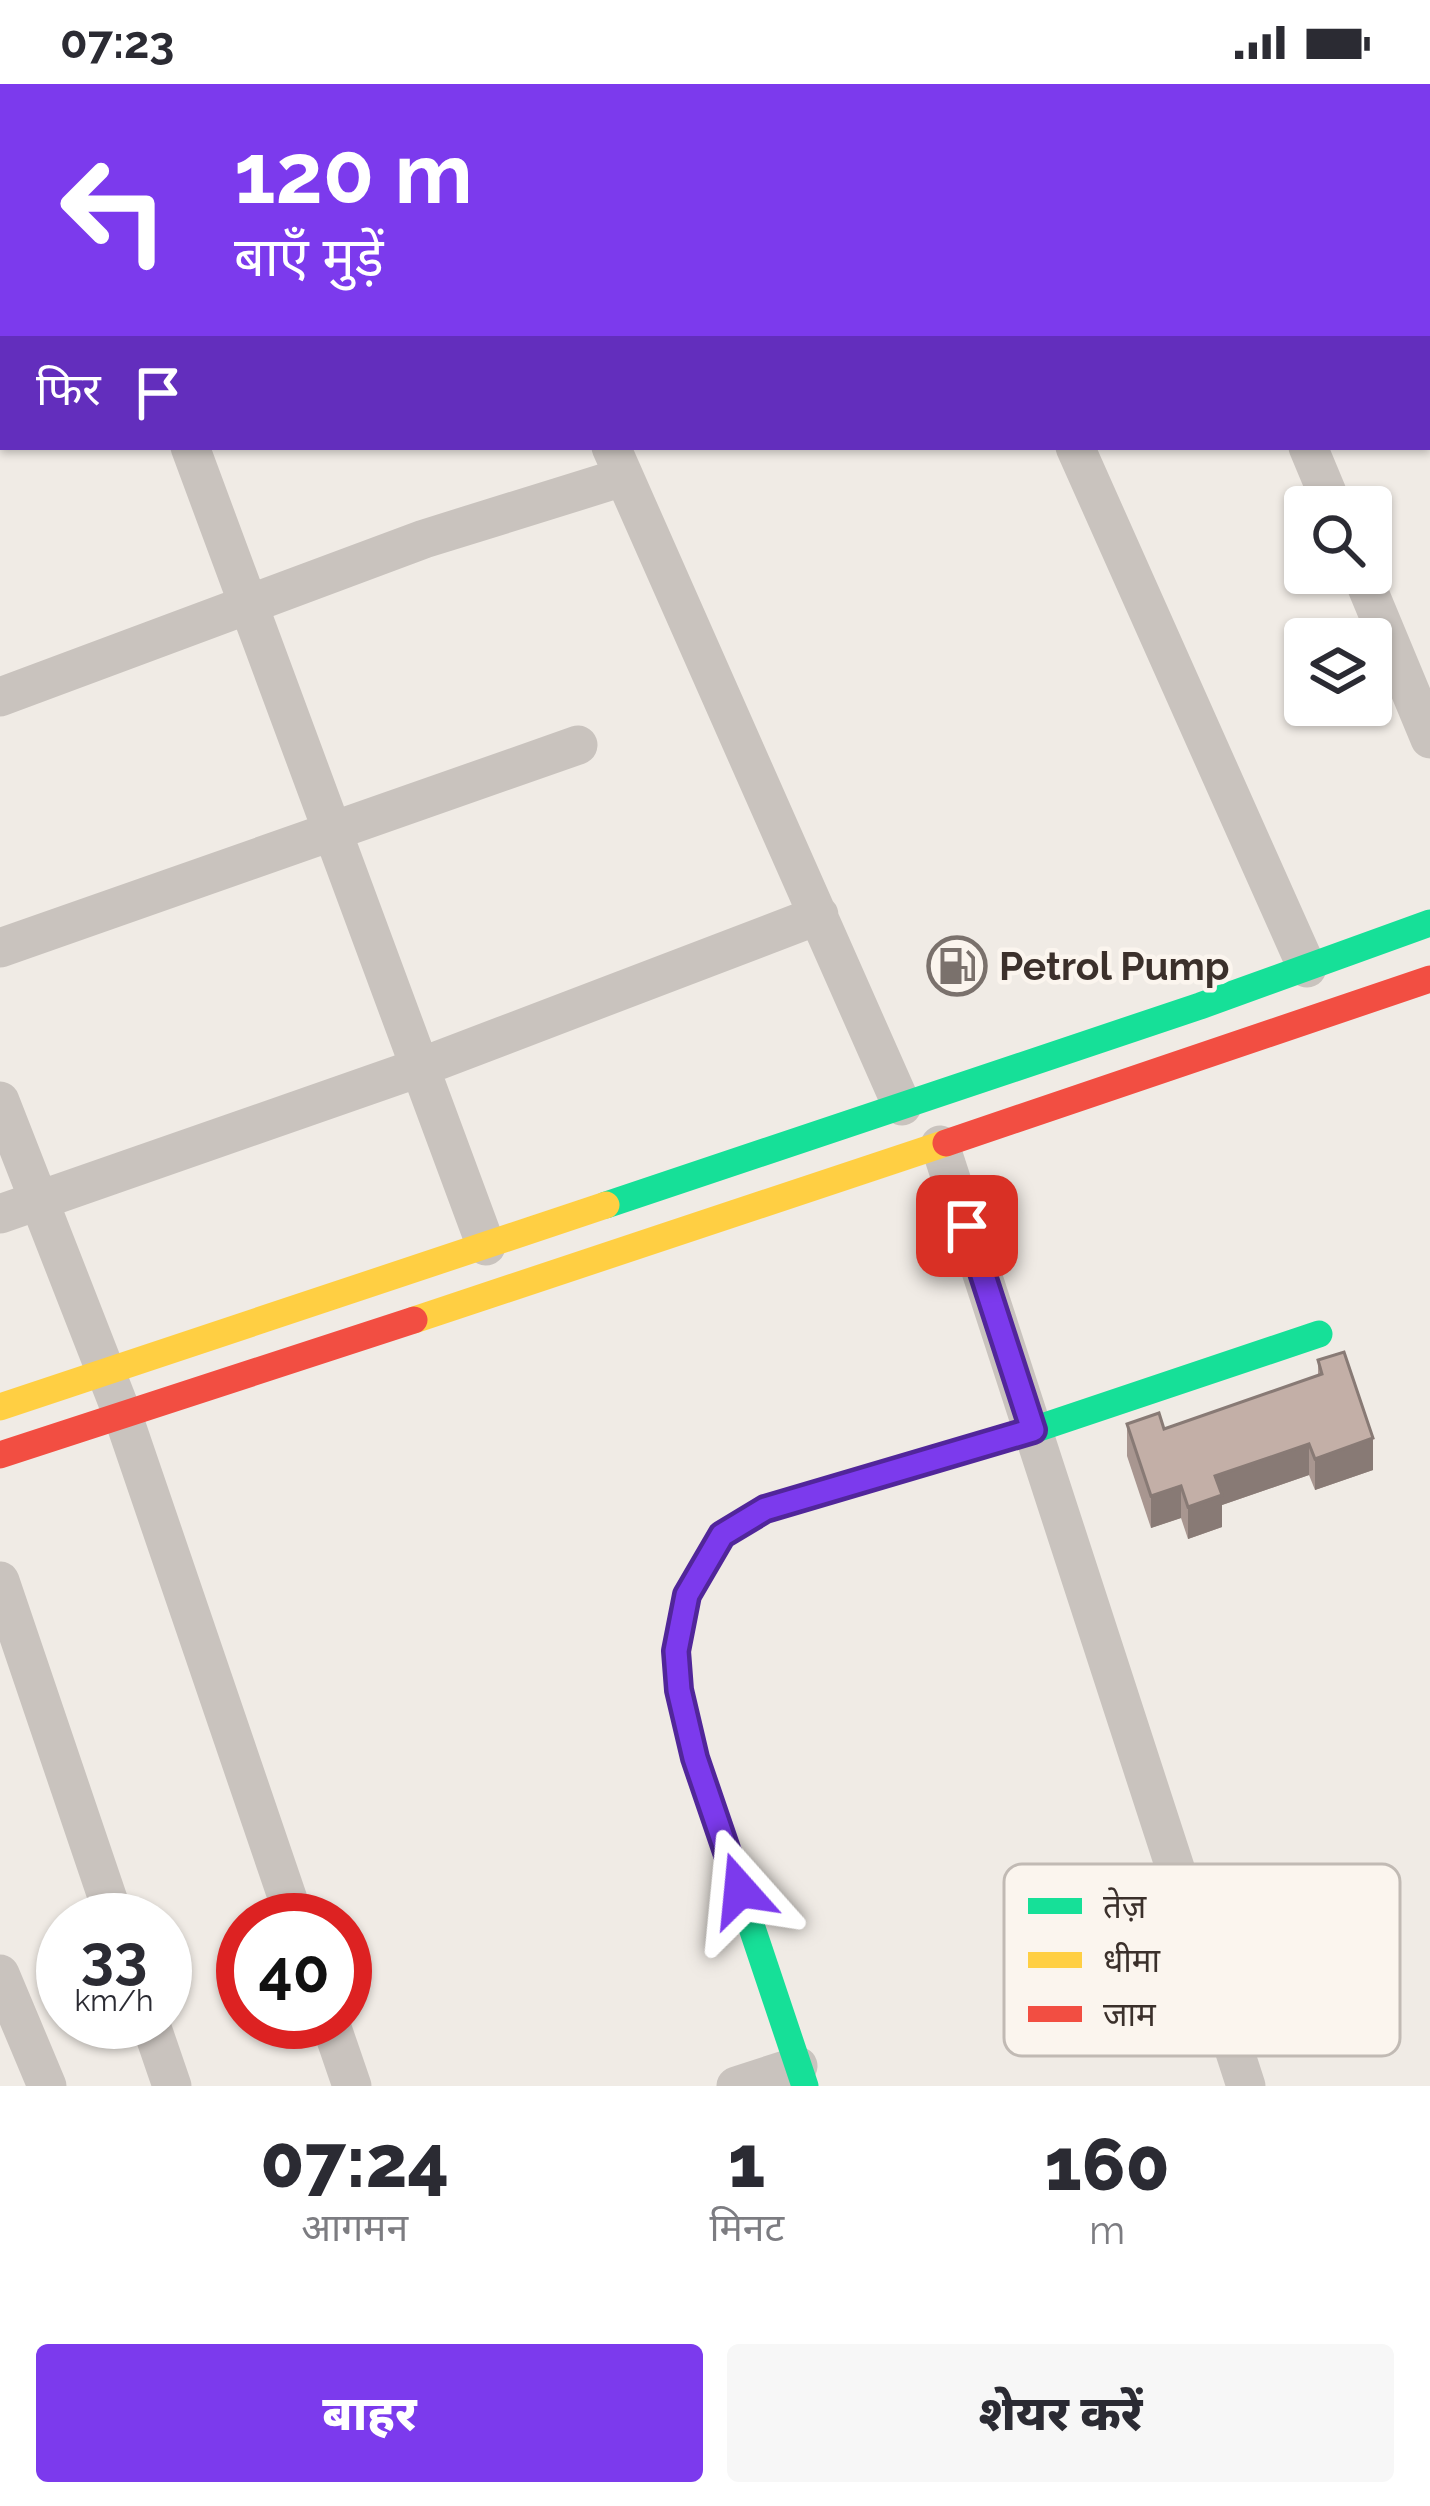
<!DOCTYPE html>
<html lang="hi">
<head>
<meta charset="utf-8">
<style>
	body { margin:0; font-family:Raleway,"Noto Sans Devanagari",sans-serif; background:#f7f7f7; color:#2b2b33; height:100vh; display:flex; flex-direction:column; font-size:45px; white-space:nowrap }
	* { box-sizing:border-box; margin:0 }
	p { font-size:39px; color:#7c7c81 }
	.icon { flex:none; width:66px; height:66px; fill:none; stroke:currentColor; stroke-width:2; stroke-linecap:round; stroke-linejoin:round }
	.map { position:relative; height:2002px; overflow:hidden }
	.drawer { display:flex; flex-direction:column; background:#fff; flex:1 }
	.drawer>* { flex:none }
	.top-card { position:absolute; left:0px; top:0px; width:1431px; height:366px; box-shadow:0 3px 9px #0004; background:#7c3aed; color:#fff; overflow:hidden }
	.fabs { position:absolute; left:1284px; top:402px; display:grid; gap:24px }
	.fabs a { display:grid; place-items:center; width:108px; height:108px; border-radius:12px; background:#fff; box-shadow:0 3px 9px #0004; font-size:60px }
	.speed { position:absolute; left:36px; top:1809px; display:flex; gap:24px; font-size:60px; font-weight:700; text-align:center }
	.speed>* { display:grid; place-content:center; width:156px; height:156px; border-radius:50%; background:#fff; box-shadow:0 3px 9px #0004; line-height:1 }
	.speed small { font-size:30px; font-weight:400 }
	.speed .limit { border:18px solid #d22; background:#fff; color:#111 }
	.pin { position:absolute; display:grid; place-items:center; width:102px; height:102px; color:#fff; margin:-51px; border-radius:24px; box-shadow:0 6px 18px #0006 }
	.me { position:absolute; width:132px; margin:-66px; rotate:342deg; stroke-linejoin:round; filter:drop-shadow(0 0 9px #0008) }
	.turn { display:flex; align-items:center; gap:42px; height:252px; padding:0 36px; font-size:54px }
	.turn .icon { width:156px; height:156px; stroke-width:2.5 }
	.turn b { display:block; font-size:84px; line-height:102px }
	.then { display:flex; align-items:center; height:114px; padding:0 36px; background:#0003; gap:24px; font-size:45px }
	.eta { display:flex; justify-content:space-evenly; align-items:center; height:204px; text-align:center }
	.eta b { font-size:72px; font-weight:800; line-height:84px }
	.action { display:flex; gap:24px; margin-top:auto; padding:24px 36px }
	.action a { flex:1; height:138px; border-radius:12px; background:#7c3aed; color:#fff; font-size:48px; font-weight:800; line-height:138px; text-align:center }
	.action a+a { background:#f7f7f7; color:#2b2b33 }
	.status { display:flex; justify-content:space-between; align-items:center; height:84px; padding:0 60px; background:#fff; direction:ltr }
	.status svg { height:33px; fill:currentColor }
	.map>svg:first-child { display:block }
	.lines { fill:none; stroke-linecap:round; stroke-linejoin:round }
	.street { stroke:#c9c3be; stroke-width:39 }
	.fast { stroke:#16e098; stroke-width:27 }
	.slow { stroke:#ffcf43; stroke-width:27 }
	.jam { stroke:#f24e42; stroke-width:27 }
	.wall { fill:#a89690 }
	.shaded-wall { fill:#887a75 }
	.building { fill:#c3afa7; stroke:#887a75; stroke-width:3 }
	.route-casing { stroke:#51269a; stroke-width:30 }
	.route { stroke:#7c3aed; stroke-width:21 }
	.labels { text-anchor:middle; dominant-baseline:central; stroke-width:9; stroke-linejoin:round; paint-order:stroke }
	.poi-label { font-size:39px; font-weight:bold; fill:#3b302b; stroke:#fbf5ee; text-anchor:start }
	.key { fill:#fbf5ee; stroke:#c1bab4; stroke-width:3 }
	.key-label { font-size:33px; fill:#3b302b }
</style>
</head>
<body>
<div class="status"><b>07:23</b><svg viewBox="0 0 49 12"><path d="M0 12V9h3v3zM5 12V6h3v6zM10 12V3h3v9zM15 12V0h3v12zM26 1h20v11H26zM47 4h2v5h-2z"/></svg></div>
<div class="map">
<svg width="1430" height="2002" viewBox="0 0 1430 2002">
	<rect width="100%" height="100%" fill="#f0ebe5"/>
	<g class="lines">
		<path class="street" d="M57 0 58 3
			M468 0 470 3
			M922 0 923 3
			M1155 0 1156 3
			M1390 0 1392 3
			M12 3 20 0
			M1428 90 1430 95
			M190 363 486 1162
			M611 363 902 1022
			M1075 363 1307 884
			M1308 363 1333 423
			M1361 489 1430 655
			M0 613 424 455 623 393
			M0 864 578 661
			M0 1017 123 1332 295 1836
			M940 1061 1246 2002
			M0 1130 421 983 819 831
			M0 1497 115 1836
			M0 1890 47 2002
			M150 1938 172 2002
			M330 1938 352 2002
			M736 2002 798 1982"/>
		<path class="fast" d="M606 1121 1200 922 1430 839
			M805 2002 695 1674 679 1607 676 1567 687 1511 722 1451 765 1425 1033 1346 1319 1250"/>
		<path class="slow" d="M414 1236 946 1059
			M0 1323 606 1121"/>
		<path class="jam" d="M946 1059 1430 895
			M0 1371 414 1236"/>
	</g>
	<path class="wall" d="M1318 1276 1373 1386 1315 1406 1309 1391 1222 1421V1443L1188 1455 1181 1434 1151 1444 1127 1372V1340L1164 1345 1318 1292Z"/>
	<path class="shaded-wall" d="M1373 1354V1386L1315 1406V1375Z
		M1309 1360V1391L1222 1421V1443L1188 1455V1423L1215 1392Z
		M1181 1402V1434L1151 1444V1412Z"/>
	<path class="building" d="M1344 1268 1373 1354 1315 1375 1309 1360 1215 1392 1222 1411 1188 1423 1181 1402 1151 1412 1127 1340 1159 1329 1164 1345 1322 1290 1318 1276Z"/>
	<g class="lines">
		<g class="route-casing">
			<path id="route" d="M740 1806 695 1674 679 1606 676 1567 687 1511 722 1451 765 1425 1033 1346 967 1142"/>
		</g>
		<use href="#route" class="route"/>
	</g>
	<defs>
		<g id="fuel-ring" transform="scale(3)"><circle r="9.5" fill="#fbf5ee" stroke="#7a716c" stroke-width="1.5"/><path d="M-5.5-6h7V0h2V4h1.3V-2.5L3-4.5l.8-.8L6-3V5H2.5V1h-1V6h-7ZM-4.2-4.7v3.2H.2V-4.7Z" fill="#7a716c"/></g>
	</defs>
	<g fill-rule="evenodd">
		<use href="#fuel-ring" x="957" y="882"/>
	</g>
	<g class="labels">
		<g class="poi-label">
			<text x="999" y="882">Petrol Pump</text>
		</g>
	</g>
	<rect x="1004" y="1780" width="396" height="192" rx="18" class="key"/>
	<rect x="1028" y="1814" width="54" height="16" fill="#16e098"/>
	<rect x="1028" y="1868" width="54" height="16" fill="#ffcf43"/>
	<rect x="1028" y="1922" width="54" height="16" fill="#f24e42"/>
	<g class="key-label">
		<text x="1103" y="1834">तेज़</text>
		<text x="1103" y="1888">धीमा</text>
		<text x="1103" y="1942">जाम</text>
	</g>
</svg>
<div class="fabs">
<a><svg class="icon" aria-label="search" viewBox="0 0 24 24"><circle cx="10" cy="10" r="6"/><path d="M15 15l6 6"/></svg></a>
<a><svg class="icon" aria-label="layers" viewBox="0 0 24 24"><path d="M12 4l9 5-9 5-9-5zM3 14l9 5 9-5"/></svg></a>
</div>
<div class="speed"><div>33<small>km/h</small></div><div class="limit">40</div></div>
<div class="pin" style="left:967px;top:1142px;background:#d93025"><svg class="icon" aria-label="arrive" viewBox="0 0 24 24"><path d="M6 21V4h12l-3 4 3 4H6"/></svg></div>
<svg class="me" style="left:740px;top:1806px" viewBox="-20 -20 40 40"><path d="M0-17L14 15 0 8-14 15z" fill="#7c3aed" stroke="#fff" stroke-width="4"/></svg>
<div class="top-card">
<div class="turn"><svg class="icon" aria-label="left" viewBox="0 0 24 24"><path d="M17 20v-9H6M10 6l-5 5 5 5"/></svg><div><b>120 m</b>बाएँ मुड़ें</div></div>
<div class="then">फिर<svg class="icon" aria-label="arrive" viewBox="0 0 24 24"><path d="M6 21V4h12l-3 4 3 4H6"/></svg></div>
</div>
</div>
<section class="drawer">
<div class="eta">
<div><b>07:24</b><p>आगमन</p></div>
<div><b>1</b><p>मिनट</p></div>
<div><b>160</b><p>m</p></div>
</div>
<div class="action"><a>बाहर</a><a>शेयर करें</a></div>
</section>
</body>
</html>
